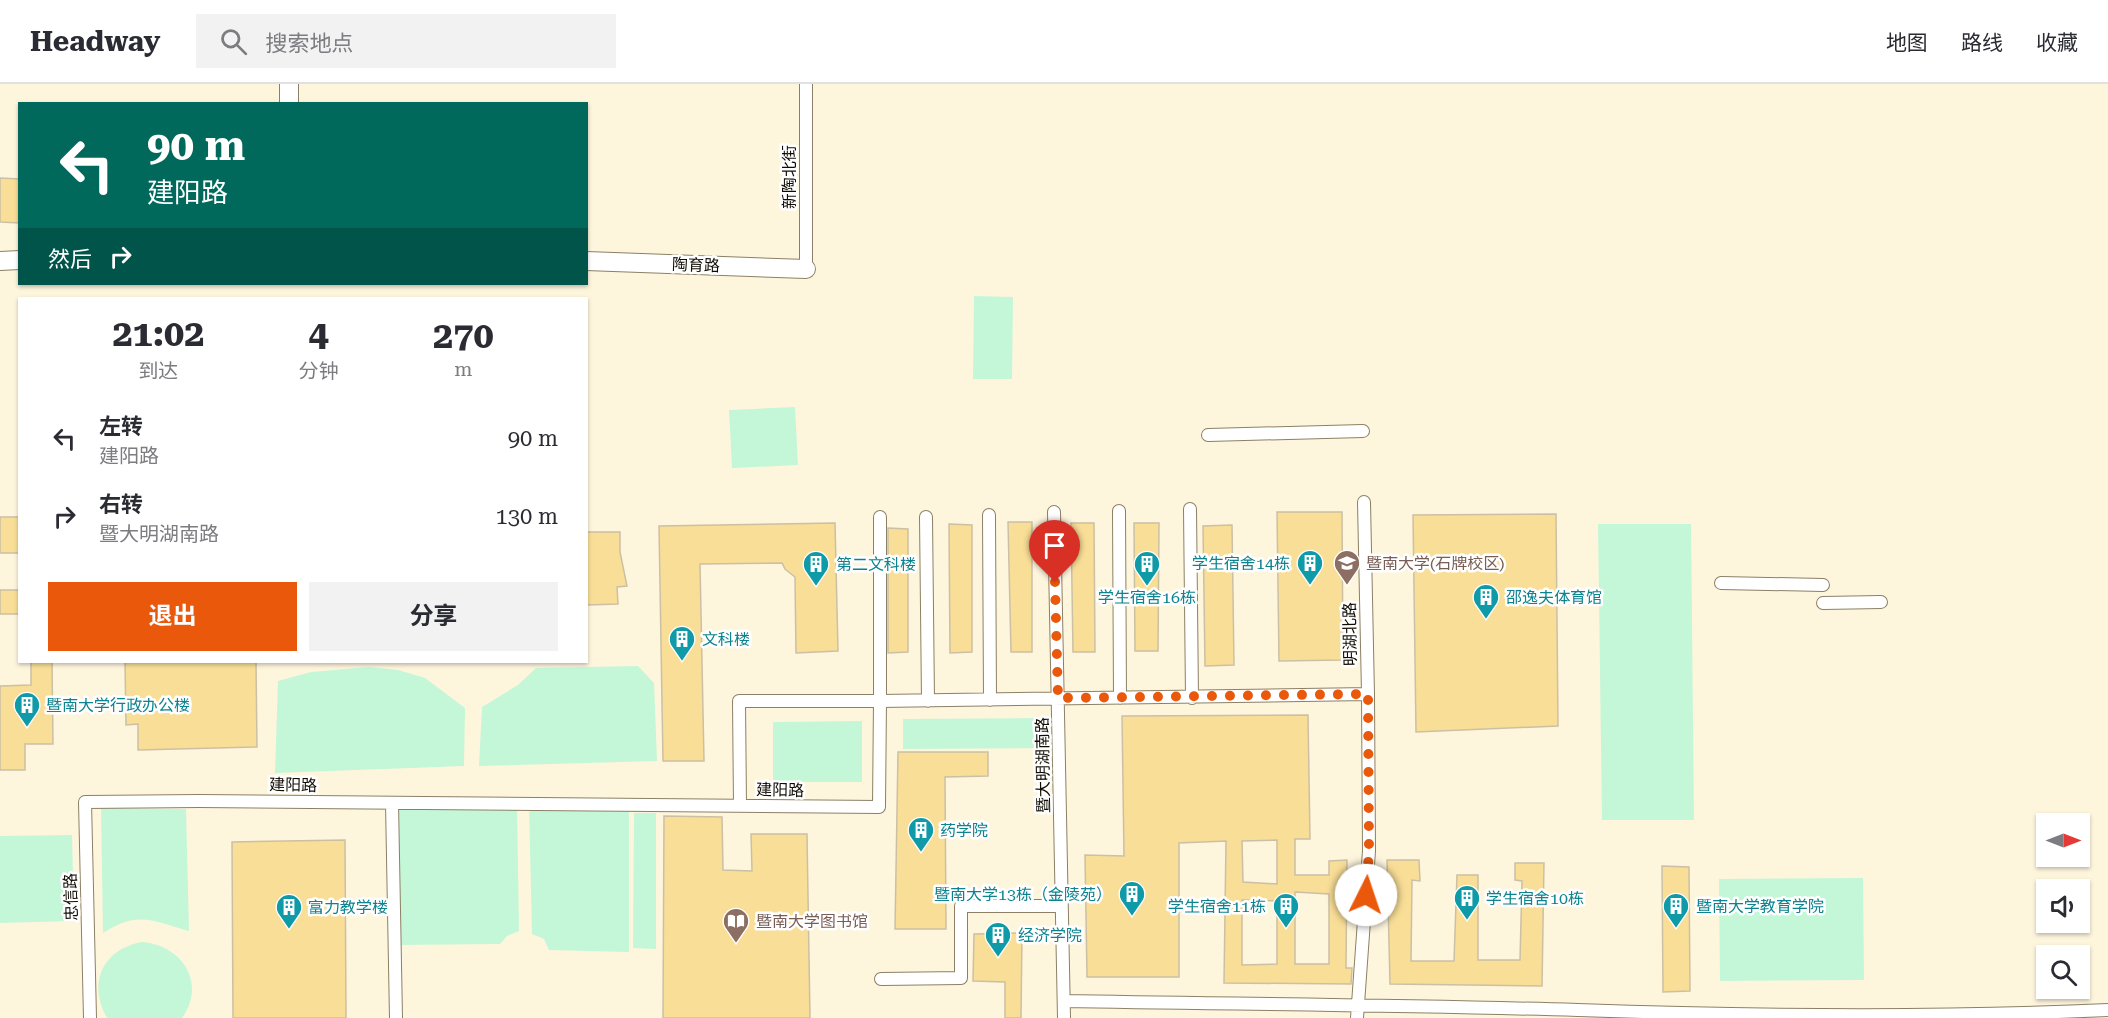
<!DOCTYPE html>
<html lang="zh">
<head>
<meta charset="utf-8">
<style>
	body { margin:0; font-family:"Roboto Serif","Noto Sans SC",serif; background:#f2f2f3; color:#2b2b33; height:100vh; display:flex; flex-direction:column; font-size:22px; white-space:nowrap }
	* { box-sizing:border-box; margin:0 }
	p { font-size:20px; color:#7c7c81 }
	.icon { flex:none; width:33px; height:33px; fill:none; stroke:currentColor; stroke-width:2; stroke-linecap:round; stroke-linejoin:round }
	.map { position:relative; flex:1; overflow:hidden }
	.sheet { position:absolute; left:18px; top:213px; width:570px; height:366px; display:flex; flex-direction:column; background:#fff; border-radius:0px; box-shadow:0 2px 4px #0004 }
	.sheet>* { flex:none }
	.hud { position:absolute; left:18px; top:18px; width:570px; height:183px; border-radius:0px; box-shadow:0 2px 4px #0004; background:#00695c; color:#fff; overflow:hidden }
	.needle { width:39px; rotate:90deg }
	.controls { position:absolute; left:2036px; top:729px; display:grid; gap:12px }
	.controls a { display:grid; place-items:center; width:54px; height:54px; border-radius:0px; background:#fff; box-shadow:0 2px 4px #0004; font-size:30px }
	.pin { position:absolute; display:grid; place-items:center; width:51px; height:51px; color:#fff; margin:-62px -26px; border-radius:50% 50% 50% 0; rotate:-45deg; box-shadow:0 0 6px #0007 }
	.pin .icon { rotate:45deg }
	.me { position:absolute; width:66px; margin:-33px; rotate:4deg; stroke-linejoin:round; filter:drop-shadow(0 0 4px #0008) }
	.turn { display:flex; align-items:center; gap:21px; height:126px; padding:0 30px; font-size:27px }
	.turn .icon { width:78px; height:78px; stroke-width:2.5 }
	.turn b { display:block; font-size:42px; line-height:51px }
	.then { display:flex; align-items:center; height:57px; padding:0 30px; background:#0003; gap:12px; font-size:22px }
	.eta { display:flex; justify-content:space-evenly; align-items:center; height:102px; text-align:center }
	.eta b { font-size:36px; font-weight:700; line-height:42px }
	.primary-button { display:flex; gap:12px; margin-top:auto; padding:12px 30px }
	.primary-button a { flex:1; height:69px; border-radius:0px; background:#ea580c; color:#fff; font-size:24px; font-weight:700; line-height:69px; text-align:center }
	.primary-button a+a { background:#f2f2f3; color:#2b2b33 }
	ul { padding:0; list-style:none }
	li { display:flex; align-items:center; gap:18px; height:78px; padding:0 30px }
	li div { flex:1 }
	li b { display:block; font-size:22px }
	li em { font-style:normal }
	header { display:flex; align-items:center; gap:36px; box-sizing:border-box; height:84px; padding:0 30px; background:#fff; border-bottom:2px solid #e1e1e2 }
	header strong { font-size:28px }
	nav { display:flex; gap:33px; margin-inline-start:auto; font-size:21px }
	.search { width:420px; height:54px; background:#f2f2f3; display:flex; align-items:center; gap:15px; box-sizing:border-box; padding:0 21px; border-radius:0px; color:#7c7c81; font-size:22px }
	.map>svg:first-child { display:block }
	.green { fill:#c4f7d7 }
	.building { fill:#f9de97; stroke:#ccc0a4; stroke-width:1.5; fill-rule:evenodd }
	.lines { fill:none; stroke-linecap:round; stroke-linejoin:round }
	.street-casing { stroke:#8b8065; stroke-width:14 }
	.secondary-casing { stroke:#8b8065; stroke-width:20 }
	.street { stroke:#fff; stroke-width:12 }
	.secondary { stroke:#fff; stroke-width:18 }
	.route { stroke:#ea580c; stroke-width:10; stroke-dasharray:0 18 }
	.labels { text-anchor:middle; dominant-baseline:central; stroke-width:5; stroke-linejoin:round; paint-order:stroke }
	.street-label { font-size:16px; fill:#100c04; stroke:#fff }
	.culture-label { font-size:16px; fill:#0d838f; stroke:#fff; text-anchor:start }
	.education-label { font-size:16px; fill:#785e54; stroke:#fff; text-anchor:start }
</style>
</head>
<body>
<header>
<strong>Headway</strong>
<div class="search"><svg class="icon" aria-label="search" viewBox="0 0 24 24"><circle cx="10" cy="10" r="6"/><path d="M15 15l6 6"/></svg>搜索地点</div>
<nav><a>地图</a><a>路线</a><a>收藏</a></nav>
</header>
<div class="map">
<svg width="2108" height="934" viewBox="0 0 2108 934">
	<rect width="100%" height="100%" fill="#fef5dd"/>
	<path class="green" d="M974 212 1013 213 1012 295H973Z
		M795 323 798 381 732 384 729 326Z
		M1598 440H1691L1694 736H1602Z
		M638 582 654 599 657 677 479 682 482 623 518 601 536 584Z
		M369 583 398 586 425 594 465 624 464 682 275 689 278 597 311 588Z
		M1043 634V664L903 665V635Z
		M862 637V698H773V638Z
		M392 719 517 720 519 847 507 852 500 860 395 861Z
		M529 720 629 721V868L549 866 544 855 532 850Z
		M101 724 186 725 189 847C154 837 137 826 103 849Z
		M634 729H656V865L633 864Z
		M72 751 74 837 0 839V752Z
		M1863 794 1864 896 1720 897 1719 795Z
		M142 858C182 861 207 899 182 934H107C87 899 103 865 142 858Z"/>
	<path class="building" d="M0 94 20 95V139L0 138Z
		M1277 428H1342L1343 576 1279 577Z
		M1556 430 1558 642 1416 648 1413 431Z
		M0 433H20V469H0Z
		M1008 438H1032V568H1011Z
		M835 439 838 567 796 569 795 493 785 485 782 479 700 480 704 677H663L659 442Z
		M1071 439H1094L1095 568H1073Z
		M1134 439H1159L1158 567H1135Z
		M949 440 972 441V568L950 569Z
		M1232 441 1234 581 1205 582 1203 442Z
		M888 444 908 445V568L888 569Z
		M586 448H620V468L627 502 617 503 618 520 586 521Z
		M0 506H20V530H0Z
		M31 578H52L53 660H25V686H0V602L31 601Z
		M125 578H256L257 663 138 666V640L126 641Z
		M1308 631 1310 755H1295V791H1329V777L1347 776 1346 884H1352L1351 900 1224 899 1226 757 1179 759V893H1087L1085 771 1124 772 1122 632ZM1277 756V800L1243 798 1242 757ZM1295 808 1329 810V880H1295ZM1242 816 1277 817V880L1242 881Z
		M898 668H988V692L945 693 946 845H895Z
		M664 732 722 733 723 786 752 787 751 750H807L810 934H663Z
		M345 756 346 934H233L232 758Z
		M1387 776H1419L1420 797 1412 796 1411 877H1454L1457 791H1478V876H1520L1522 797 1515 796V779H1544L1542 902 1390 900Z
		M1662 782 1689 783 1690 907 1663 908Z
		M1022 849 1021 934H1005V898L973 897 974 850Z"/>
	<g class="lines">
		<g class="street-casing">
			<path id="street" d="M806 185V0
				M1208 351 1363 347
				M1190 425 1192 614
				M1119 427 1120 614
				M1054 428 1064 934
				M989 431 990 616
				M926 433 928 617
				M1721 499 1823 501
				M1823 519 1881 518
				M392 719 396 934
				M740 722 739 617H880V433
				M881 895 961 894V822H1060
				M1064 917C1235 920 1407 921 1578 926 1755 932 1931 934 2108 926
				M90 934 85 718 199 717 879 723 880 617 1368 610
				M1357 934 1369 767 1368 610 1364 418"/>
		</g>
		<g class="secondary-casing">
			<path id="secondary" d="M289 20V0
				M0 177 20 176
				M586 177 806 185"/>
		</g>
		<use href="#street" class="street"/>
		<use href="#secondary" class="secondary"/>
	</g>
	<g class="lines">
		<path class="route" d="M1055 498 1058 614 1368 610 1369 767 1366 811"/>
	</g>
	<defs>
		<g id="building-pin" transform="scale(1.35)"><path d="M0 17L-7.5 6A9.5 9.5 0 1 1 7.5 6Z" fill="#0f9aa8" stroke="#fff"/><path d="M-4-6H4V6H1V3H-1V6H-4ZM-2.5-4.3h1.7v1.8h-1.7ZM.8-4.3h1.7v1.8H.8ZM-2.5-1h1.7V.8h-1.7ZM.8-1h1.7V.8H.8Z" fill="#fff"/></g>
		<g id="university-pin" transform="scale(1.35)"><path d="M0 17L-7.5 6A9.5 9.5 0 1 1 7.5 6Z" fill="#8d6e63" stroke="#fff"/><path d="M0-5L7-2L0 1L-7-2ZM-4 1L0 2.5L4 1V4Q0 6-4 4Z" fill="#fff"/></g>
		<g id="library-pin" transform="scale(1.35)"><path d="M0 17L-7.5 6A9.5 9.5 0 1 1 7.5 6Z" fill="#8d6e63" stroke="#fff"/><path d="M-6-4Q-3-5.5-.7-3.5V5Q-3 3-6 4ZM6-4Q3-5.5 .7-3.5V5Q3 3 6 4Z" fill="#fff"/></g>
	</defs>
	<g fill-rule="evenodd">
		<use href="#building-pin" x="1310" y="479"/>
		<use href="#university-pin" x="1347" y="479"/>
		<use href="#building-pin" x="816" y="480"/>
		<use href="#building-pin" x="1147" y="480"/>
		<use href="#building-pin" x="1486" y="513"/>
		<use href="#building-pin" x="682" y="555"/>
		<use href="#building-pin" x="27" y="621"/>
		<use href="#building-pin" x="921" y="746"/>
		<use href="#building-pin" x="1132" y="810"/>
		<use href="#building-pin" x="1467" y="814"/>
		<use href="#building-pin" x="1286" y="822"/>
		<use href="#building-pin" x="1676" y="822"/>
		<use href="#building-pin" x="289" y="823"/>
		<use href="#library-pin" x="736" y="837"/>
		<use href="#building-pin" x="998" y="851"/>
	</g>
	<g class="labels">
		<g class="street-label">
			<text transform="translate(789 93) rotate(-90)">新陶北街</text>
			<text transform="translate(696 181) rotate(2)">陶育路</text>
			<text transform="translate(1350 550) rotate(-91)">明湖北路</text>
			<text transform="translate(1043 681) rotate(-91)">暨大明湖南路</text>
			<text transform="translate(293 701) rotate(1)">建阳路</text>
			<text transform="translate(780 706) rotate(1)">建阳路</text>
			<text transform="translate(71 813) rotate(-92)">忠信路</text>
		</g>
		<g class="culture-label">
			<text x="1290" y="479" text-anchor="end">学生宿舍14栋</text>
			<text x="836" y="480">第二文科楼</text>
			<text x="1147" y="513" text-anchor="middle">学生宿舍16栋</text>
			<text x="1506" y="513">邵逸夫体育馆</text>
			<text x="702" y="555">文科楼</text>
			<text x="46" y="621">暨南大学行政办公楼</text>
			<text x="940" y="746">药学院</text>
			<text x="1112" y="810" text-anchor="end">暨南大学13栋（金陵苑）</text>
			<text x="1486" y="814">学生宿舍10栋</text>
			<text x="1266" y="822" text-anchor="end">学生宿舍11栋</text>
			<text x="1696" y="822">暨南大学教育学院</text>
			<text x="308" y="823">富力教学楼</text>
			<text x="1018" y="851">经济学院</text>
		</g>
		<g class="education-label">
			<text x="1366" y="479">暨南大学(石牌校区)</text>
			<text x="756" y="837">暨南大学图书馆</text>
		</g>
	</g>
</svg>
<div class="controls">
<a><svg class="needle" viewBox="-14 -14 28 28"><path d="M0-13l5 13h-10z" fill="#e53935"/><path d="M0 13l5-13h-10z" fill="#7c7c81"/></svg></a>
<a><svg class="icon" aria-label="sound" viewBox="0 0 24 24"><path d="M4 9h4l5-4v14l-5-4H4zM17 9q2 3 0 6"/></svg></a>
<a><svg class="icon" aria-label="search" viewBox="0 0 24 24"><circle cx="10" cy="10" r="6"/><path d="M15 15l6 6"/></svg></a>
</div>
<div class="pin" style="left:1055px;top:498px;background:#d93025"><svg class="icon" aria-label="arrive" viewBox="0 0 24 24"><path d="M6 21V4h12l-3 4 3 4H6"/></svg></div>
<svg class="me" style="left:1366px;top:811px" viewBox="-20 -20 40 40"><circle r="19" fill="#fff"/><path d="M0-13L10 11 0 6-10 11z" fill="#ea580c"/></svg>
<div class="hud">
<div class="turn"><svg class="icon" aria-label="left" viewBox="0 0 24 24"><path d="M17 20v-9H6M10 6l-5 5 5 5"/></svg><div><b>90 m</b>建阳路</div></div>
<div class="then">然后<svg class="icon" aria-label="right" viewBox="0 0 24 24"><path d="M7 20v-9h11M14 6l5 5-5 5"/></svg></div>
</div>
<section class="sheet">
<div class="eta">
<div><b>21:02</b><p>到达</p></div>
<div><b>4</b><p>分钟</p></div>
<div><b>270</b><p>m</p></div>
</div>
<ul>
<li><svg class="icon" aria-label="left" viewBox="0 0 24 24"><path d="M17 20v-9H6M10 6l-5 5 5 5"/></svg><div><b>左转</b><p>建阳路</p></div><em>90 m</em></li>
<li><svg class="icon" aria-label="right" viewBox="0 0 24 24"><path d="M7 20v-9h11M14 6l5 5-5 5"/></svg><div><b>右转</b><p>暨大明湖南路</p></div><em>130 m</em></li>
</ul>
<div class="primary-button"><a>退出</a><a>分享</a></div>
</section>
</div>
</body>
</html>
